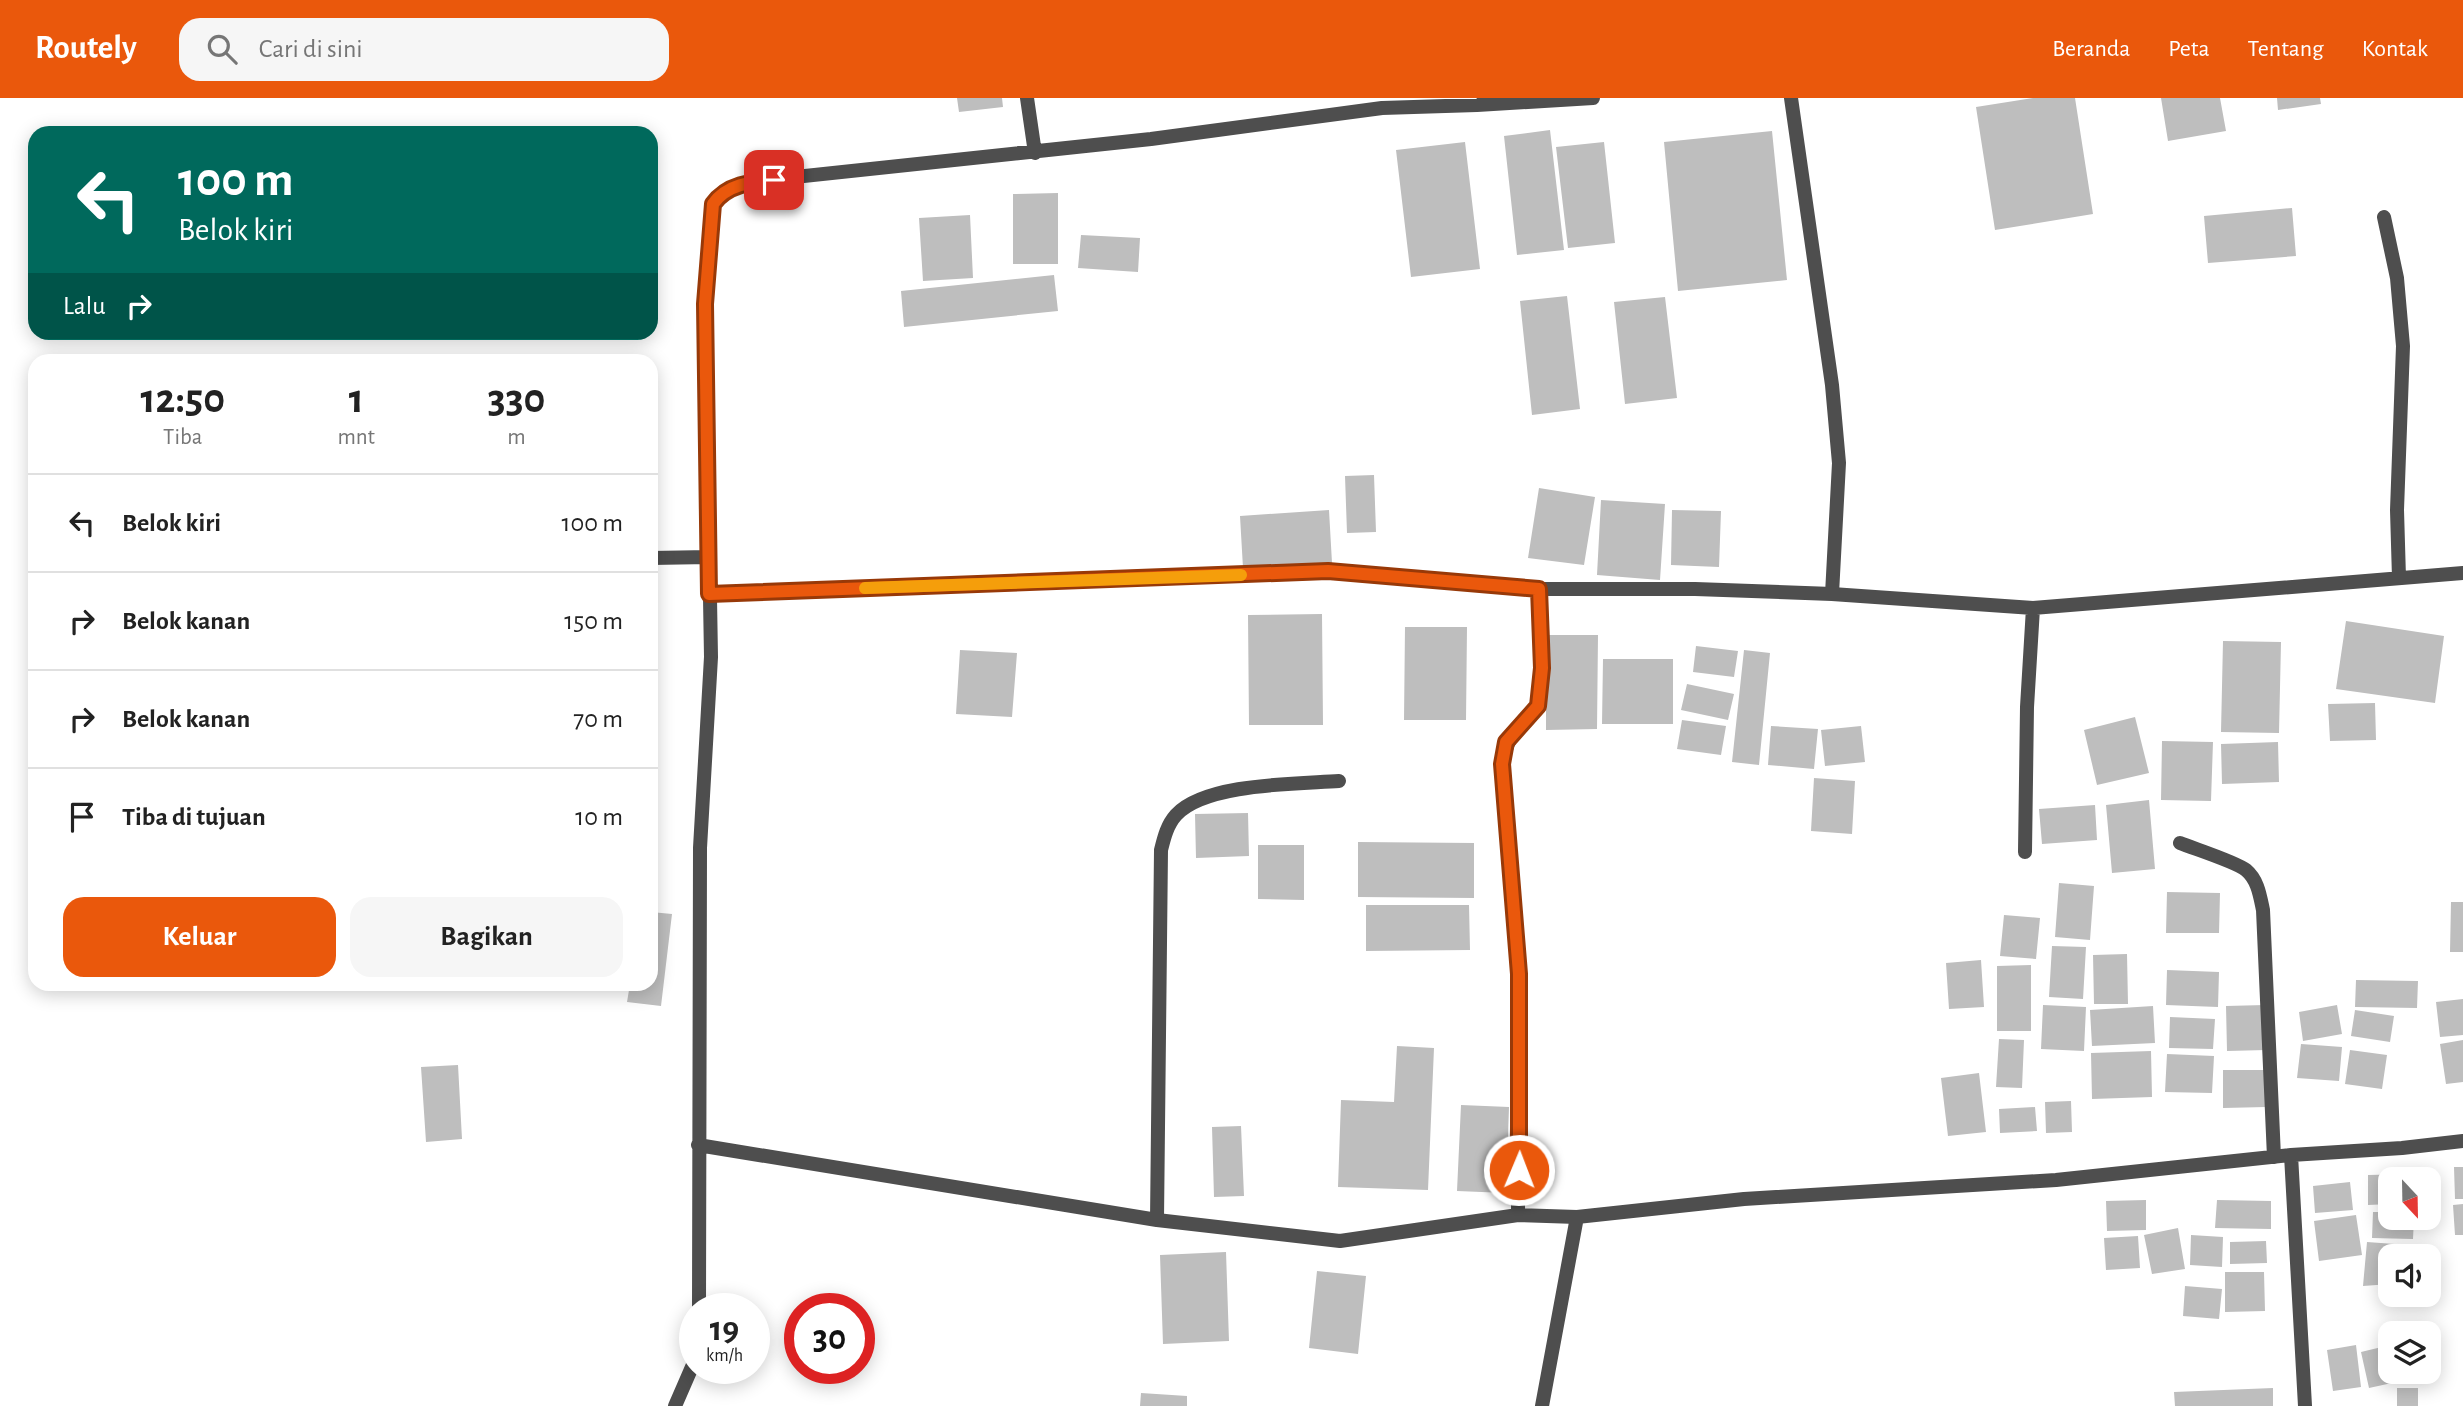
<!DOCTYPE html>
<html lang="id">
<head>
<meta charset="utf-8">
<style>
	body { margin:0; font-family:"Alegreya Sans",sans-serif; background:#f6f6f6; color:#222; height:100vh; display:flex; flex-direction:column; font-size:26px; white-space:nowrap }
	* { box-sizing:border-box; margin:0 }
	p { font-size:23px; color:#767676 }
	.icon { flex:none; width:38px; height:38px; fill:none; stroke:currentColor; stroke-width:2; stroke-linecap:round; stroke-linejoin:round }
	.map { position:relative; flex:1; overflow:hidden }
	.drawer { position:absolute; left:28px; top:256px; width:630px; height:637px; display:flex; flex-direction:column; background:#fff; border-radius:21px; box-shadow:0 4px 18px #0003 }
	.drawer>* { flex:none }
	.hud { position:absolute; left:28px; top:28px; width:630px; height:214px; border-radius:21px; box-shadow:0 4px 18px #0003; background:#00695c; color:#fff; overflow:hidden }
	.needle { width:46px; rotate:158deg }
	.fabs { position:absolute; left:2378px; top:1069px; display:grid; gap:14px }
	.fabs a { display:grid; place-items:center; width:63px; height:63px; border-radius:14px; background:#fff; box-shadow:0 4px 18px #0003; font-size:35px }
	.speed { position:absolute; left:679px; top:1195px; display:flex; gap:14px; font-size:35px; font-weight:700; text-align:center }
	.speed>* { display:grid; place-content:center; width:91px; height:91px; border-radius:50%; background:#fff; box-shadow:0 4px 18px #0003; line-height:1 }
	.speed small { font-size:18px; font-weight:400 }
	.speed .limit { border:10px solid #d22; background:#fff; color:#111 }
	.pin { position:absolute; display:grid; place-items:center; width:60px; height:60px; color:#fff; margin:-30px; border-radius:14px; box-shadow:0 4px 10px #0006 }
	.me { position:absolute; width:77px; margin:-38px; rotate:1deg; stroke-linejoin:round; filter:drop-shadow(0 0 5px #0008) }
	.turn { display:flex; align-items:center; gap:24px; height:147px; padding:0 35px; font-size:32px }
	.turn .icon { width:91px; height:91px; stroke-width:2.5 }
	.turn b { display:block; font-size:49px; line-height:60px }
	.then { display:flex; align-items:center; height:66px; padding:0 35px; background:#0003; gap:14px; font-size:26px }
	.eta { display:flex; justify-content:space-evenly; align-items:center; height:119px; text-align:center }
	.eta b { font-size:42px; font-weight:700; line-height:49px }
	.button { display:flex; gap:14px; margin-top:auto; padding:14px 35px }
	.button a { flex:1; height:80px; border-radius:21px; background:#ea580c; color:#fff; font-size:28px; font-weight:700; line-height:80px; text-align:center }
	.button a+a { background:#f6f6f6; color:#222 }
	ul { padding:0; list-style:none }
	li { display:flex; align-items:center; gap:21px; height:98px; padding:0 35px; border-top:2px solid #e0e0e0 }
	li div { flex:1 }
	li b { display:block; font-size:26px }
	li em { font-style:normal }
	header { display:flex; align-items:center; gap:42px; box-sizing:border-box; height:98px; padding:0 35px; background:#ea580c; color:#fff }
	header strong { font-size:33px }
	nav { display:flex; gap:38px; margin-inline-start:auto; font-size:24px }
	.search { width:490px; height:63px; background:#f6f6f6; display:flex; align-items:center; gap:18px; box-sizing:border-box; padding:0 24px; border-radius:21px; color:#767676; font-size:26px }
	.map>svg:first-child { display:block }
	.building { fill:#bebebe }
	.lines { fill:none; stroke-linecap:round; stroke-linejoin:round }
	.minor { stroke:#4e4e4e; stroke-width:14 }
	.route-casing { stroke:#983908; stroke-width:18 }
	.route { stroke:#ea580c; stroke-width:12 }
	.slow { stroke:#f59e0b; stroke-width:12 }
</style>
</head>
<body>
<header>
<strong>Routely</strong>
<div class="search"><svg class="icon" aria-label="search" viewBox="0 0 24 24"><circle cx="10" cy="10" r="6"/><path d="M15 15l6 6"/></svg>Cari di sini</div>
<nav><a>Beranda</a><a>Peta</a><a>Tentang</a><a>Kontak</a></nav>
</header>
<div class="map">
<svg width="2463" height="1308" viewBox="0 0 2463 1308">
	<rect width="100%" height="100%" fill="#fff"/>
	<path class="building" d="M957 0H1002L1003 9 959 14Z
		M2033 0H2075L2093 116 1995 132 1976 9Z
		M2161 0H2220L2226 33 2168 43Z
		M2277 0H2320L2321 6 2278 12Z
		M1550 32 1564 152 1517 157 1504 38Z
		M1772 33 1787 182 1678 193 1664 44Z
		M1465 44 1480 171 1411 179 1396 52Z
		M1604 44 1615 145 1568 150 1556 49Z
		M1058 95V166H1013V96Z
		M2292 110 2296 158 2208 165 2204 118Z
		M970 117 973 180 923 183 919 120Z
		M1081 137 1140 140 1138 174 1078 170Z
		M1054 177 1058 213 904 229 901 193Z
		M1567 198 1580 311 1532 317 1520 203Z
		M1665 199 1677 300 1625 306 1614 204Z
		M1374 377 1376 434 1347 435 1345 378Z
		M1539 390 1595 399 1584 467 1528 460Z
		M1601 402 1665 406 1660 482 1597 477Z
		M1329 412 1332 465 1243 470 1240 418Z
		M1672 412 1721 413 1719 469 1671 467Z
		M1322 516 1323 627H1249L1248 517Z
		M2346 523 2444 538 2435 605 2336 591Z
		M1405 529H1467L1466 622H1404Z
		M1546 537H1598L1597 631 1546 632Z
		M2223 543 2281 544 2279 635 2221 634Z
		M1696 548 1738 553 1734 579 1693 574Z
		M960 552 1017 555 1012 619 956 616Z
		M1744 552 1770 555 1759 667 1732 664Z
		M1603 561H1673V626H1602Z
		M1687 586 1734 596 1728 622 1681 612Z
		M2375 605 2376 642 2330 643 2328 606Z
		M2135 619 2149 675 2097 687 2084 632Z
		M1682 622 1726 628 1721 657 1677 651Z
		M1771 628 1818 631 1814 671 1768 667Z
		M1861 628 1865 664 1825 668 1821 632Z
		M2162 643 2213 644 2211 703 2161 702Z
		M2278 644 2279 684 2222 686 2221 646Z
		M1814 680 1855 683 1852 736 1811 733Z
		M2149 702 2155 771 2112 775 2106 707Z
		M2095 707 2097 742 2042 746 2039 711Z
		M1248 715 1249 758 1196 760 1195 716Z
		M1358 744 1474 745V800L1358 799Z
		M1258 747H1304V802L1258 801Z
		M2059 785 2094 788 2090 842 2055 839Z
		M2167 794 2220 795 2219 835H2166Z
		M2451 804H2463V854H2450Z
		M1366 807H1469L1470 852 1366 853Z
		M651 814 672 816 661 908 627 904 630 886H651Z
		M2004 817 2040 820 2036 861 2000 858Z
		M2052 848 2086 849 2083 901 2049 899Z
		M2127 856 2128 906H2094L2093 857Z
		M1981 862 1984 909 1949 911 1946 865Z
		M2031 867V933H1997V868Z
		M2167 872 2219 874 2218 909 2166 907Z
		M2356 882 2418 883 2417 910 2355 909Z
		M2463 901V937L2440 939 2436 904Z
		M2043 907 2086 909 2084 953 2041 951Z
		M2265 907 2266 952 2227 953 2226 908Z
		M2337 907 2342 936 2303 943 2299 914Z
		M2153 908 2155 945 2092 948 2090 912Z
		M2355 912 2394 918 2390 944 2351 938Z
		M2170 919 2215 921 2213 951 2169 950Z
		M1999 941 2024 942 2022 990 1996 989Z
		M2463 942V984L2446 986 2440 946Z
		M2301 946 2342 949 2339 983 2297 980Z
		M1397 948 1434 950 1428 1092 1338 1089 1341 1002 1394 1004Z
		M2350 952 2387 957 2382 991 2345 986Z
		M2151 953 2152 999 2092 1001 2091 955Z
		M2167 956 2214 958 2212 995 2165 994Z
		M458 967 462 1041 426 1044 421 969Z
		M2223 972H2266V1009L2223 1010Z
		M1979 975 1986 1034 1948 1038 1941 980Z
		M2071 1003 2072 1034 2046 1035 2045 1004Z
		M1461 1007 1509 1009 1506 1095 1457 1093Z
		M2035 1009 2037 1033 2000 1035 1999 1011Z
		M1241 1028 1244 1098 1214 1099 1212 1029Z
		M2454 1069H2463V1101H2455Z
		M2410 1076V1082H2390V1106L2368 1107V1077Z
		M2350 1084 2353 1112 2315 1115 2313 1088Z
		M2146 1102V1132L2107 1133 2106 1103Z
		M2217 1102 2271 1103V1131L2215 1130Z
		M2463 1106V1137H2455L2453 1107Z
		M2373 1114H2390V1120H2414L2413 1141 2372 1140Z
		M2356 1117 2362 1157 2319 1163 2314 1123Z
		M2178 1130 2185 1171 2152 1176 2144 1137Z
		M2191 1137 2223 1139 2222 1169 2190 1167Z
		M2138 1138 2140 1170 2106 1172 2104 1140Z
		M2266 1143 2267 1165 2230 1166V1144Z
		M2367 1144 2408 1147 2409 1158H2390V1186L2363 1188Z
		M1226 1154 1229 1243 1163 1246 1160 1157Z
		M1317 1173 1366 1178 1358 1256 1309 1250Z
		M2225 1174H2264L2265 1213 2225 1214Z
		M2185 1188 2222 1191 2219 1221 2183 1218Z
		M2356 1247 2361 1289 2333 1293 2327 1252Z
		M2390 1247V1274H2399L2401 1283 2369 1290 2361 1254Z
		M2273 1290V1308H2175L2174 1294Z
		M2397 1290H2418V1308H2397Z
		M1141 1295 1187 1298V1308H1140Z"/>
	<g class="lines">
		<path class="minor" d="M1027 0 1035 55
			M1791 0 1832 287 1839 365 1832 496
			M2384 119 2397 180 2403 248 2397 412 2399 480
			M651 460 709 459
			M709 496 1328 473 1539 491H1695L1832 496 2033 510 2463 475
			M2180 745C2195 751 2236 764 2246 772 2258 782 2260 798 2263 812L2274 1059
			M2025 754 2027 609 2033 510
			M698 1047 1157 1122 1340 1143 1518 1117 1577 1119 1744 1101 2056 1082 2291 1057 2305 1308
			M2291 1057 2402 1050 2463 1043
			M1518 1117 1519 876 1502 666C1508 637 1517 628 1538 608L1542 570 1539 491
			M1157 1122 1161 752C1164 740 1167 727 1176 717 1205 685 1297 686 1339 683
			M699 1211 700 750 711 559 705 206 713 106C721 94 734 89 748 84L1151 41 1382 10 1477 7 1593 0
			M675 1308 695 1262
			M1542 1308 1577 1119"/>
	</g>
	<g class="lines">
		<g class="route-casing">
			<path id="route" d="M774 82C751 84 727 86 713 106L705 206 709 496 1328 473 1539 491 1542 570 1538 608 1506 644 1502 666 1519 876V1072"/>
		</g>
		<use href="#route" class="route"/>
		<path class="slow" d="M865 490 1241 477"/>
	</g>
</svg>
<div class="fabs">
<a><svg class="needle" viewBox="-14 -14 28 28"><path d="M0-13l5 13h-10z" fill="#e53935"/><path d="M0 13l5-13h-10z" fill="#767676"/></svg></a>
<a><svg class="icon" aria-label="sound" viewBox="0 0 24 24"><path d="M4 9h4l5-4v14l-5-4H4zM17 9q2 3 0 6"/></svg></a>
<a><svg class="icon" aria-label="layers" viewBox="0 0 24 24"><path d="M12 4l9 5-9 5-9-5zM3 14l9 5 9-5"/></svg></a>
</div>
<div class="speed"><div>19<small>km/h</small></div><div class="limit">30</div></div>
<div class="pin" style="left:774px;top:82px;background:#d93025"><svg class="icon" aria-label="arrive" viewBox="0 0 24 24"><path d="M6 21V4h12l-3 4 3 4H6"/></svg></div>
<svg class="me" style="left:1519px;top:1072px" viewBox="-20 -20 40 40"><circle r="17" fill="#ea580c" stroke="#fff" stroke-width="3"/><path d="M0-11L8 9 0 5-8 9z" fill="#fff"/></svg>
<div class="hud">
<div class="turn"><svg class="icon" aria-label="left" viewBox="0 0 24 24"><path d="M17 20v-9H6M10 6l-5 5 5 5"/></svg><div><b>100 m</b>Belok kiri</div></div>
<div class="then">Lalu<svg class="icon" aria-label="right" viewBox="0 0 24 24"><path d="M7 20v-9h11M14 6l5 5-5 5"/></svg></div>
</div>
<section class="drawer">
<div class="eta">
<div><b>12:50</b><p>Tiba</p></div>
<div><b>1</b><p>mnt</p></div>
<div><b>330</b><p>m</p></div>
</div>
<ul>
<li><svg class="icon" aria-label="left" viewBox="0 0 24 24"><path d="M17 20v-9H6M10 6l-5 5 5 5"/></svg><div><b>Belok kiri</b></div><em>100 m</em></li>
<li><svg class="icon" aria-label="right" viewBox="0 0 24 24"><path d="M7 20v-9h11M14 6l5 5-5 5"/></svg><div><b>Belok kanan</b></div><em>150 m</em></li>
<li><svg class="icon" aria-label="right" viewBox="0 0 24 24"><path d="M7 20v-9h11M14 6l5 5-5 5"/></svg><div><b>Belok kanan</b></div><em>70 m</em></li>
<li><svg class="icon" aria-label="arrive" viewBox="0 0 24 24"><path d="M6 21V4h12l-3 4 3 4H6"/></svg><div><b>Tiba di tujuan</b></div><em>10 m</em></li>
</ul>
<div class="button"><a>Keluar</a><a>Bagikan</a></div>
</section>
</div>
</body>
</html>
